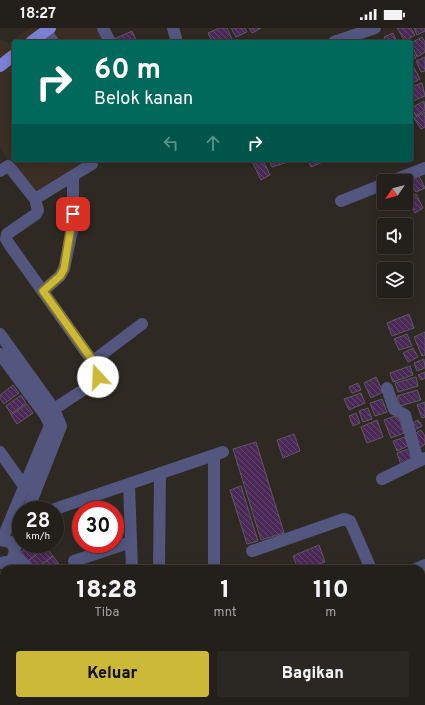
<!DOCTYPE html>
<html lang="id">
<head>
<meta charset="utf-8">
<style>
	body { margin:0; font-family:Overpass,sans-serif; background:#2b2723; color:#f1f3f6; height:100vh; display:flex; flex-direction:column; font-size:15px; white-space:nowrap }
	* { box-sizing:border-box; margin:0 }
	p { font-size:13px; color:#a3a2a2 }
	.icon { flex:none; width:22px; height:22px; fill:none; stroke:currentColor; stroke-width:2; stroke-linecap:round; stroke-linejoin:round }
	.map { position:relative; flex:1; overflow:hidden }
	.panel { position:absolute; left:0px; top:537px; width:425px; height:140px; display:flex; flex-direction:column; background:#231f1a; border-radius:12px 12px 0 0; box-shadow:0 2px 10px #0003,0 0 0 1px #403d39 }
	.panel>* { flex:none }
	.guide { position:absolute; left:12px; top:12px; width:401px; height:122px; border-radius:4px; box-shadow:0 2px 10px #0003,0 0 0 1px #403d39; background:#00695c; color:#fff; overflow:hidden }
	.needle { width:26px; rotate:235deg }
	.buttons { position:absolute; left:377px; top:146px; display:grid; gap:8px }
	.buttons a { display:grid; place-items:center; width:36px; height:36px; border-radius:4px; background:#231f1a; box-shadow:0 2px 10px #0003,0 0 0 1px #403d39; font-size:20px }
	.speed { position:absolute; left:12px; top:473px; display:flex; gap:8px; font-size:20px; font-weight:700; text-align:center }
	.speed>* { display:grid; place-content:center; width:52px; height:52px; border-radius:50%; background:#231f1a; box-shadow:0 2px 10px #0003,0 0 0 1px #403d39; line-height:1 }
	.speed small { font-size:10px; font-weight:400 }
	.speed .limit { border:6px solid #d22; background:#fff; color:#111 }
	.pin { position:absolute; display:grid; place-items:center; width:34px; height:34px; color:#fff; margin:-17px; border-radius:8px; box-shadow:0 2px 6px #0006 }
	.me { position:absolute; width:44px; margin:-22px; rotate:340deg; stroke-linejoin:round; filter:drop-shadow(0 0 3px #0008) }
	.turn { display:flex; align-items:center; gap:14px; height:84px; padding:0 16px; font-size:18px }
	.turn .icon { width:52px; height:52px; stroke-width:2.5 }
	.turn b { display:block; font-size:28px; line-height:34px }
	.lanes { display:flex; align-items:center; height:38px; padding:0 16px; background:#0003; justify-content:center; gap:20px; direction:ltr }
	.lanes .off { opacity:.35 }
	.eta { display:flex; justify-content:space-evenly; align-items:center; height:68px; text-align:center }
	.eta b { font-size:24px; font-weight:800; line-height:28px }
	.cta { display:flex; gap:8px; margin-top:auto; padding:8px 16px }
	.cta a { flex:1; height:46px; border-radius:4px; background:#ccb938; color:#111; font-size:16px; font-weight:800; line-height:46px; text-align:center }
	.cta a+a { background:#2b2723; color:#f1f3f6 }
	.status { display:flex; justify-content:space-between; align-items:center; height:28px; padding:0 20px; background:#231f1a; direction:ltr }
	.status svg { height:11px; fill:currentColor }
	.map>svg:first-child { display:block }
	.built { fill:#3b2f25 }
	.building { fill:url(#building-back-hatch); stroke:#5f5961 }
	.lines { fill:none; stroke-linecap:round; stroke-linejoin:round }
	.minor { stroke:#53567f; stroke-width:12 }
	.major { stroke:#7c80d3; stroke-width:12 }
	.route-casing { stroke:#857824; stroke-width:10 }
	.route { stroke:#ccb938; stroke-width:7 }
</style>
</head>
<body>
<div class="status"><b>18:27</b><svg viewBox="0 0 49 12"><path d="M0 12V9h3v3zM5 12V6h3v6zM10 12V3h3v9zM15 12V0h3v12zM26 1h20v11H26zM47 4h2v5h-2z"/></svg></div>
<div class="map">
<svg width="425" height="677" viewBox="0 0 425 677">
	<defs>
		<pattern id="building-back-hatch" width="6" height="6" patternUnits="userSpaceOnUse"><rect width="6" height="6" fill="#4b2957"/><path d="M-1 5l2 2M0 0l6 6M5-1l2 2" fill="none" stroke="#64476e"/></pattern>
	</defs>
	<rect width="100%" height="100%" fill="#2f2923"/>
	<path class="built" d="M30 0H100L106 14H14V132H98L76 139 27 168 0 118V11L9 15Z"/>
	<path class="building" d="M219 0H227L232 11 226 14H212L208 5Z
		M231 0H245L247 4 236 9Z
		M249 0H261L252 5Z
		M397 0H411L415 7 405 13Z
		M414 0H425V3L417 7Z
		M132 3 137 14H116L114 11Z
		M393 5 397 14H386L384 9Z
		M422 9 425 14V24L417 29 411 15Z
		M411 21 416 30 411 32Z
		M425 29V43L421 44 416 33Z
		M411 34 420 51 411 56Z
		M422 55 425 68 411 74V59Z
		M424 73 425 82 416 88 411 80Z
		M425 84V99L421 101 414 90Z
		M254 132H263L270 147 261 152 252 133Z
		M269 132H290L291 133 272 139Z
		M308 132H325V133L311 139Z
		M419 148 425 160 416 164 410 152Z
		M416 166 423 180 415 185 408 170Z
		M409 286 414 300 392 308 387 295Z
		M425 304V327L422 328 414 309Z
		M407 306 412 318 399 322 394 311Z
		M413 320 418 329 408 334 403 325Z
		M424 331 425 340 417 343 414 335Z
		M410 338 413 347 393 354 390 345Z
		M425 344V350L421 352 418 347Z
		M376 349 383 364 371 370 364 355Z
		M416 349 418 358 398 364 395 355Z
		M358 355 361 362 352 365 349 359Z
		M13 357 19 365 4 376 0 370V367Z
		M417 362 421 372 400 378 397 368Z
		M361 365 365 375 349 382 344 371Z
		M21 367 26 375 11 386 6 378Z
		M382 371 387 384 375 388 370 375Z
		M425 374V389L422 390 417 377Z
		M27 376 33 385 17 396 11 387Z
		M368 380 372 391 363 394 359 383Z
		M356 385 360 395 353 398 349 388Z
		M398 387 404 405 391 410 384 392Z
		M377 392 383 409 367 415 361 399Z
		M418 392 422 398 413 403 409 397Z
		M421 402 425 408V416L420 420 412 407Z
		M294 406 300 423 283 430 277 412Z
		M405 409 408 418 397 423 393 413Z
		M256 414 284 505 261 512 233 421Z
		M411 420 416 431 401 437 397 425Z
		M241 458 258 513 247 516 230 462Z
		M31 516H43L46 519 28 533 21 524Z
		M319 517 325 534 316 537 317 541H298L293 528Z
		M46 519 53 528 36 541H34L28 533Z
		M53 528 58 535 51 541H36Z
		M58 535 63 541H51Z
		M0 575H4V587H0Z
		M0 587H4V600L0 599Z
		M0 599 4 600V609H0Z
		M0 609H4V619H0Z
		M0 619H4V630L0 629Z
		M0 629 4 630V640H0Z
		M0 640H4V654H0Z
		M0 672 6 673 5 677H0Z
		M15 673H35V677H15Z
		M66 673 85 674V677H65Z"/>
	<g class="lines">
		<path class="minor" d="M103 0 110 14
			M173 0 177 14
			M46 3 53 14
			M334 14 375 0
			M0 143 8 138 11 141 35 171 38 182 36 186 7 206 6 211 9 216 98 341V349L83 362 45 387
			M391 153 425 140
			M35 171 92 136
			M341 173 384 156
			M43 263 60 248 64 241 73 198V148
			M0 306 54 381 61 398 28 482
			M0 326 45 387 50 397 2 512
			M93 333 142 296
			M387 360 394 381 405 387 418 433
			M0 424 24 458
			M382 451 425 430
			M129 456 132 541
			M52 482 223 424
			M0 512 10 514C16 519 16 526 11 533L0 535
			M15 520 21 502
			M252 523 344 491 350 493 371 541
			M14 527 29 541
			M74 533 131 514
			M159 541 160 445
			M214 541V427
			M416 541 425 537
			M421 552 425 551
			M421 571 425 582
			M421 601 425 599
			M0 663H4
			M314 673 316 677
			M375 673 378 677
			M58 677 59 673
			M118 677V673"/>
		<path class="major" d="M31 14 50 0
			M0 38 14 27"/>
	</g>
	<g class="lines">
		<g class="route-casing">
			<path id="route" d="M73 186 64 241 60 248 43 263 93 333 98 341V349"/>
		</g>
		<use href="#route" class="route"/>
	</g>
</svg>
<div class="buttons">
<a><svg class="needle" viewBox="-14 -14 28 28"><path d="M0-13l5 13h-10z" fill="#e53935"/><path d="M0 13l5-13h-10z" fill="#a3a2a2"/></svg></a>
<a><svg class="icon" aria-label="sound" viewBox="0 0 24 24"><path d="M4 9h4l5-4v14l-5-4H4zM17 9q2 3 0 6"/></svg></a>
<a><svg class="icon" aria-label="layers" viewBox="0 0 24 24"><path d="M12 4l9 5-9 5-9-5zM3 14l9 5 9-5"/></svg></a>
</div>
<div class="speed"><div>28<small>km/h</small></div><div class="limit">30</div></div>
<div class="pin" style="left:73px;top:186px;background:#d93025"><svg class="icon" aria-label="arrive" viewBox="0 0 24 24"><path d="M6 21V4h12l-3 4 3 4H6"/></svg></div>
<svg class="me" style="left:98px;top:349px" viewBox="-20 -20 40 40"><circle r="19" fill="#fff"/><path d="M0-13L10 11 0 6-10 11z" fill="#ccb938"/></svg>
<div class="guide">
<div class="turn"><svg class="icon" aria-label="right" viewBox="0 0 24 24"><path d="M7 20v-9h11M14 6l5 5-5 5"/></svg><div><b>60 m</b>Belok kanan</div></div>
<div class="lanes"><svg class="icon off" aria-label="left" viewBox="0 0 24 24"><path d="M17 20v-9H6M10 6l-5 5 5 5"/></svg><svg class="icon off" aria-label="ahead" viewBox="0 0 24 24"><path d="M12 20V5M6 11l6-6 6 6"/></svg><svg class="icon" aria-label="right" viewBox="0 0 24 24"><path d="M7 20v-9h11M14 6l5 5-5 5"/></svg></div>
</div>
<section class="panel">
<div class="eta">
<div><b>18:28</b><p>Tiba</p></div>
<div><b>1</b><p>mnt</p></div>
<div><b>110</b><p>m</p></div>
</div>
<div class="cta"><a>Keluar</a><a>Bagikan</a></div>
</section>
</div>
</body>
</html>
